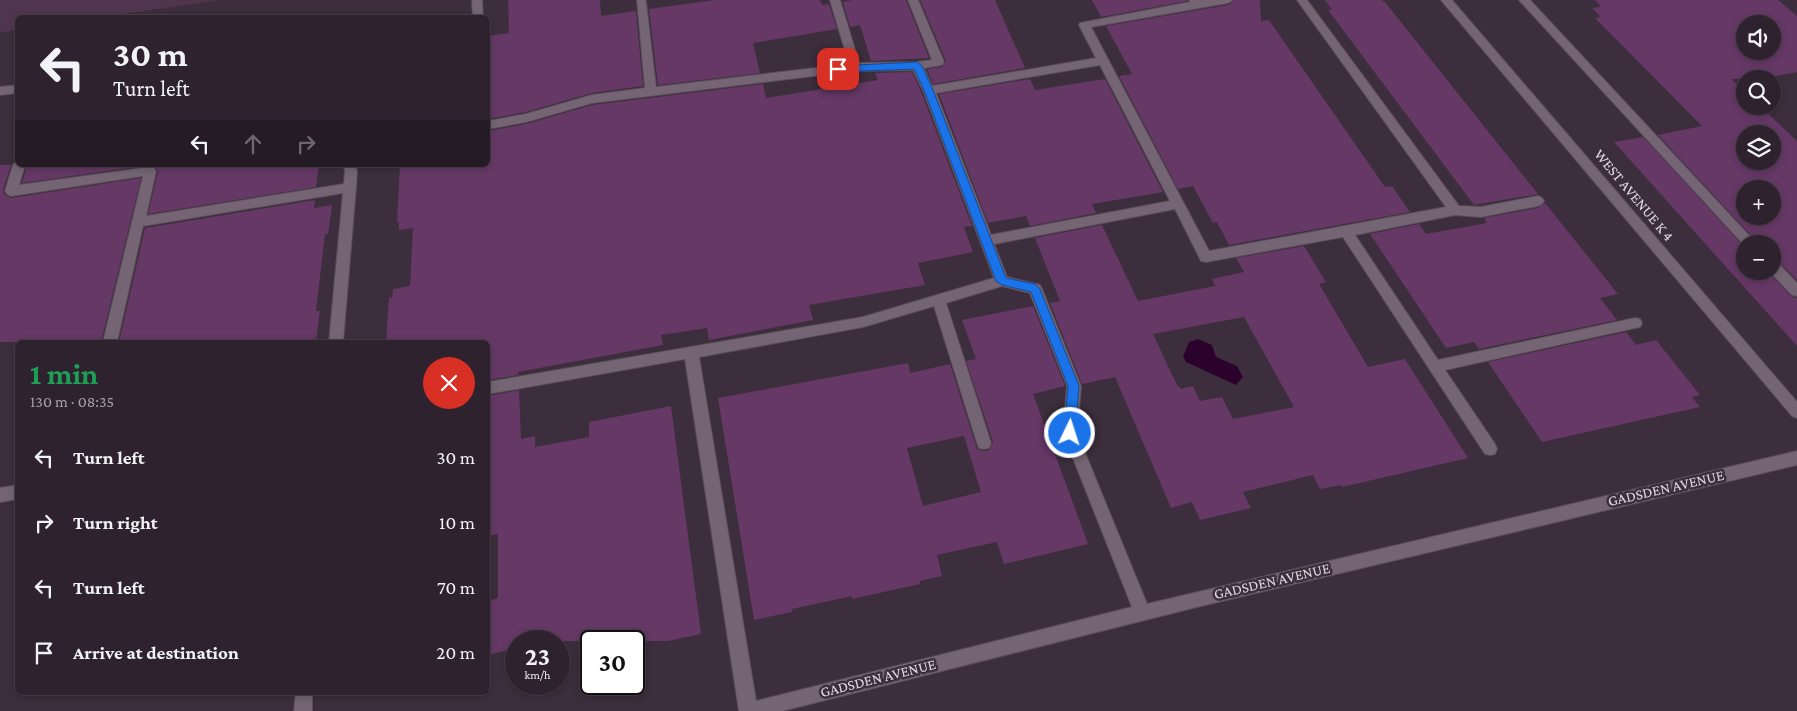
<!DOCTYPE html>
<html lang="en">
<head>
<meta charset="utf-8">
<style>
	body { margin:0; font-family:"Crimson Pro",serif; background:#352a35; color:#f1f3f6; height:100vh; display:flex; flex-direction:column; font-size:19px; white-space:nowrap }
	* { box-sizing:border-box; margin:0 }
	p { font-size:16px; color:#a7a4aa }
	.icon { flex:none; width:28px; height:28px; fill:none; stroke:currentColor; stroke-width:2; stroke-linecap:round; stroke-linejoin:round }
	.map { position:relative; flex:1; overflow:hidden }
	.panel { position:absolute; left:15px; top:340px; width:475px; height:355px; display:flex; flex-direction:column; background:#2d222d; border-radius:8px; box-shadow:0 2px 8px #0003,0 0 0 1px #483f49 }
	.panel>* { flex:none }
	.guide { position:absolute; left:15px; top:15px; width:475px; height:152px; border-radius:8px; box-shadow:0 2px 8px #0003,0 0 0 1px #483f49; background:#2d222d; color:#f1f3f6; overflow:hidden }
	.controls { position:absolute; left:1736px; top:15px; display:grid; gap:10px }
	.controls a { display:grid; place-items:center; width:45px; height:45px; border-radius:50%; background:#2d222d; box-shadow:0 2px 8px #0003,0 0 0 1px #483f49; font-size:25px }
	.speed { position:absolute; left:505px; top:630px; display:flex; gap:10px; font-size:25px; font-weight:700; text-align:center }
	.speed>* { display:grid; place-content:center; width:65px; height:65px; border-radius:50%; background:#2d222d; box-shadow:0 2px 8px #0003,0 0 0 1px #483f49; line-height:1 }
	.speed small { font-size:12px; font-weight:400 }
	.speed .limit { border:2px solid #111; border-radius:8px; background:#fff; color:#111 }
	.pin { position:absolute; display:grid; place-items:center; width:42px; height:42px; color:#fff; margin:-21px; border-radius:10px; box-shadow:0 2px 8px #0006 }
	.me { position:absolute; width:55px; margin:-28px; rotate:4deg; stroke-linejoin:round; filter:drop-shadow(0 0 4px #0008) }
	.turn { display:flex; align-items:center; gap:18px; height:105px; padding:0 15px; font-size:22px }
	.turn .icon { width:65px; height:65px; stroke-width:2.5 }
	.turn b { display:block; font-size:35px; line-height:42px }
	.lanes { display:flex; align-items:center; height:48px; padding:0 15px; background:#0003; justify-content:center; gap:25px; direction:ltr }
	.lanes .off { opacity:.35 }
	.round { display:grid; place-items:center; flex:none; width:52px; height:52px; border-radius:26px; background:#352a35 }
	.overview { display:flex; align-items:center; justify-content:space-between; height:85px; padding:0 15px }
	h1 { font-size:30px; font-weight:700; line-height:38px; color:#1e9e55 }
	ul { padding:0; list-style:none }
	li { display:flex; align-items:center; gap:15px; height:65px; padding:0 15px }
	li div { flex:1 }
	li b { display:block; font-size:19px }
	li em { font-style:normal }
	.map>svg:first-child { display:block }
	.green { fill:#50354f }
	.water { fill:#2b022c }
	.building { fill:#653865; fill-rule:evenodd }
	.lines { fill:none; stroke-linecap:round; stroke-linejoin:round }
	.service-casing { stroke:#594d58; stroke-width:2 }
	.minor-casing { stroke:#594d58; stroke-width:2 }
	.service { fill:#756574; fill-rule:evenodd }
	.minor { fill:#756574; fill-rule:evenodd }
	.route { fill:#1a73e8; stroke:#114b97 }
	.labels { text-anchor:middle; dominant-baseline:central; stroke-width:5; stroke-linejoin:round; paint-order:stroke }
	.street-label { font-size:15px; fill:#e3d9e2; stroke:#3c2e3c }
</style>
</head>
<body>
<div class="map">
<svg width="1797" height="711" viewBox="0 0 1797 711">
	<rect width="100%" height="100%" fill="#3c2e3c"/>
	<path class="green" d="M0 0H220L102 17 18 18 17 30 0 33Z"/>
	<path class="water" d="M1198 339 1212 345 1216 357 1237 366 1243 377 1236 385 1186 362 1183 357 1189 342Z"/>
	<path class="building" d="M508 0H600L601 16 636 11 643 86 592 93 526 112 488 119V36L509 33Z
		M715 0H820L822 5 829 4 837 29 753 43 760 73 658 85 649 9Z
		M852 0H906L929 58 871 61 860 25 850 27 843 2Z
		M920 0H995L1025 68 933 84 927 69 942 67 946 61Z
		M1092 0H1187V1L1101 17Z
		M1235 0H1260L1261 21 1269 20 1385 187 1392 186 1410 212 1229 245 1217 222 1213 223 1193 186 1178 189 1119 76 1132 74 1106 26 1228 5Z
		M1325 0H1381L1385 2 1538 194 1474 205 1328 10H1332Z
		M1595 0H1778L1797 16V72L1760 79H1731L1745 92V106H1760L1797 141V280L1778 261 1772 259V244H1759L1658 135 1702 126 1595 18 1601 17 1592 8 1601 7ZM1745 24H1772V51H1745ZM1745 134H1772V161H1745ZM1745 189H1772V216H1745Z
		M912 72 921 91 972 226 964 227 973 252 918 263 925 285 809 305 813 320 709 340 707 328 661 335 663 345 518 372V375L488 380V342H386L389 298H392L393 289 410 286 413 228 399 230V222H397L400 165H488V131L526 124 592 105 763 84 766 98 878 80 875 73Z
		M1030 79 1035 90 1105 79 1163 192 1092 204 1096 213 1030 226 1026 216 988 223 939 94Z
		M1643 137 1745 248V271H1767L1791 296 1797 298V346L1614 142Z
		M0 165H11L3 190 5 195 11 198 141 178 101 342H0Z
		M27 165H319L316 187 148 214 158 171 154 166 150 165 22 183Z
		M315 200 314 208 332 205 328 234H325L318 294 316 311H320L316 342H119L145 228Z
		M1545 203 1618 294 1600 298 1617 320 1479 349 1474 342 1446 348 1370 234 1419 224 1426 234 1487 223 1484 218 1538 208Z
		M1102 225 1138 301 1215 286 1212 279 1244 272 1236 258 1304 246 1326 282 1319 284 1368 367 1405 359 1468 458 1342 487 1341 485 1320 489 1313 475 1243 492 1251 508 1200 520 1192 502 1171 508 1115 377 1082 384 1050 303 1060 301 1035 238ZM1244 317 1294 407 1233 419 1222 397 1200 401 1193 386 1181 389 1180 387H1178L1153 334Z
		M1033 306 1065 386 1033 394 1088 544 1004 564 997 542 937 555 942 576 920 581V584L852 599V596L792 609V612L754 620 718 398 908 363 910 373 950 364 977 449 984 451 989 450 993 442 966 361 976 359 962 320ZM964 436 981 492 923 506 907 448Z
		M1626 332 1636 345 1656 340 1700 395 1692 397 1700 407 1542 442 1488 362Z
		M519 390 521 439 535 436V447L589 437V422L671 406 701 634 668 641H516V648L488 655V601L498 598V534L488 536V396Z"/>
	<g class="lines">
		<g class="service-casing">
			<path id="service" d="M1519 0H1530L1757 244H1745V246Z
				M1772 261 1777 262 1797 283V296L1792 295 1769 271H1772Z"/>
		</g>
		<g class="minor-casing">
			<path id="minor" d="M472 0H482L483 18H473Z
				M637 0H645L646 2 656 87 849 64 830 0H840L859 63 917 62 932 60 908 0H918L944 62 942 65 924 68 932 86 1096 58 1079 25 1080 23 1190 2 1189 0H1233L1228 3 1091 27 1209 251 1446 207 1297 0H1307L1459 206 1481 207 1538 196 1542 198 1544 201 1542 204 1538 206 1481 217 1455 215 1355 235 1438 360 1635 318 1640 319 1642 323 1640 327 1635 328 1445 370 1495 444 1497 449 1495 454 1490 455 1485 454 1343 237 1206 262 1201 261 1175 209 994 244 1007 277 1040 285 1042 289 1081 386 1077 433 1147 604 1797 451V465L1197 607 782 711H739L685 359 488 394V382L863 317 994 278 923 90 913 70 855 71 592 103 526 122 488 129V121L526 114 592 95 645 88ZM1100 65 1170 201 991 235 936 93ZM1002 286 1030 293 1067 386 1063 433 1132 607 756 701 699 357 863 327 934 306 977 443 979 448 984 449 989 448 991 443 946 303Z
				M1441 0H1452L1797 402V418L1792 416Z
				M18 85V93L0 95V87Z
				M18 161V165H25L19 185 150 167 154 168 156 171 146 216 344 184 345 171 343 165H355L357 171 356 187 343 342H329L343 193 143 226 117 342H103L143 176 11 196 7 194 5 191 13 165Z
				M18 485V499L0 502V488Z
				M296 692H312V711H294Z"/>
		</g>
		<use href="#service" class="service"/>
		<use href="#minor" class="minor"/>
	</g>
	<path class="route" d="M917 62 922 66 933 90 1006 278 1035 284 1040 289 1079 386 1075 437 1070 439 1066 437 1064 433 1068 386 1031 292 1002 285 996 281 924 90 914 69 838 72 833 69 838 66Z"/>
	<g class="labels">
		<g class="street-label">
			<text transform="translate(1634 195) rotate(50)">WEST AVENUE K 4</text>
			<text transform="translate(1666 488) rotate(-13)">GADSDEN AVENUE</text>
			<text transform="translate(1272 581) rotate(-13)">GADSDEN AVENUE</text>
			<text transform="translate(878 678) rotate(-14)">GADSDEN AVENUE</text>
		</g>
	</g>
</svg>
<div class="controls">
<a><svg class="icon" aria-label="sound" viewBox="0 0 24 24"><path d="M4 9h4l5-4v14l-5-4H4zM17 9q2 3 0 6"/></svg></a>
<a><svg class="icon" aria-label="search" viewBox="0 0 24 24"><circle cx="10" cy="10" r="6"/><path d="M15 15l6 6"/></svg></a>
<a><svg class="icon" aria-label="layers" viewBox="0 0 24 24"><path d="M12 4l9 5-9 5-9-5zM3 14l9 5 9-5"/></svg></a>
<a>+</a>
<a>−</a>
</div>
<div class="speed"><div>23<small>km/h</small></div><div class="limit">30</div></div>
<div class="pin" style="left:838px;top:69px;background:#d93025"><svg class="icon" aria-label="arrive" viewBox="0 0 24 24"><path d="M6 21V4h12l-3 4 3 4H6"/></svg></div>
<svg class="me" style="left:1070px;top:433px" viewBox="-20 -20 40 40"><circle r="17" fill="#1a73e8" stroke="#fff" stroke-width="3"/><path d="M0-11L8 9 0 5-8 9z" fill="#fff"/></svg>
<div class="guide">
<div class="turn"><svg class="icon" aria-label="left" viewBox="0 0 24 24"><path d="M17 20v-9H6M10 6l-5 5 5 5"/></svg><div><b>30 m</b>Turn left</div></div>
<div class="lanes"><svg class="icon" aria-label="left" viewBox="0 0 24 24"><path d="M17 20v-9H6M10 6l-5 5 5 5"/></svg><svg class="icon off" aria-label="ahead" viewBox="0 0 24 24"><path d="M12 20V5M6 11l6-6 6 6"/></svg><svg class="icon off" aria-label="right" viewBox="0 0 24 24"><path d="M7 20v-9h11M14 6l5 5-5 5"/></svg></div>
</div>
<section class="panel">
<div class="overview"><div><h1>1 min</h1><p>130 m · 08:35</p></div><a class="round" style="background:#d93025;color:#fff"><svg class="icon" aria-label="close" viewBox="0 0 24 24"><path d="M6 6l12 12M18 6L6 18"/></svg></a></div>
<ul>
<li><svg class="icon" aria-label="left" viewBox="0 0 24 24"><path d="M17 20v-9H6M10 6l-5 5 5 5"/></svg><div><b>Turn left</b></div><em>30 m</em></li>
<li><svg class="icon" aria-label="right" viewBox="0 0 24 24"><path d="M7 20v-9h11M14 6l5 5-5 5"/></svg><div><b>Turn right</b></div><em>10 m</em></li>
<li><svg class="icon" aria-label="left" viewBox="0 0 24 24"><path d="M17 20v-9H6M10 6l-5 5 5 5"/></svg><div><b>Turn left</b></div><em>70 m</em></li>
<li><svg class="icon" aria-label="arrive" viewBox="0 0 24 24"><path d="M6 21V4h12l-3 4 3 4H6"/></svg><div><b>Arrive at destination</b></div><em>20 m</em></li>
</ul>
</section>
</div>
</body>
</html>
